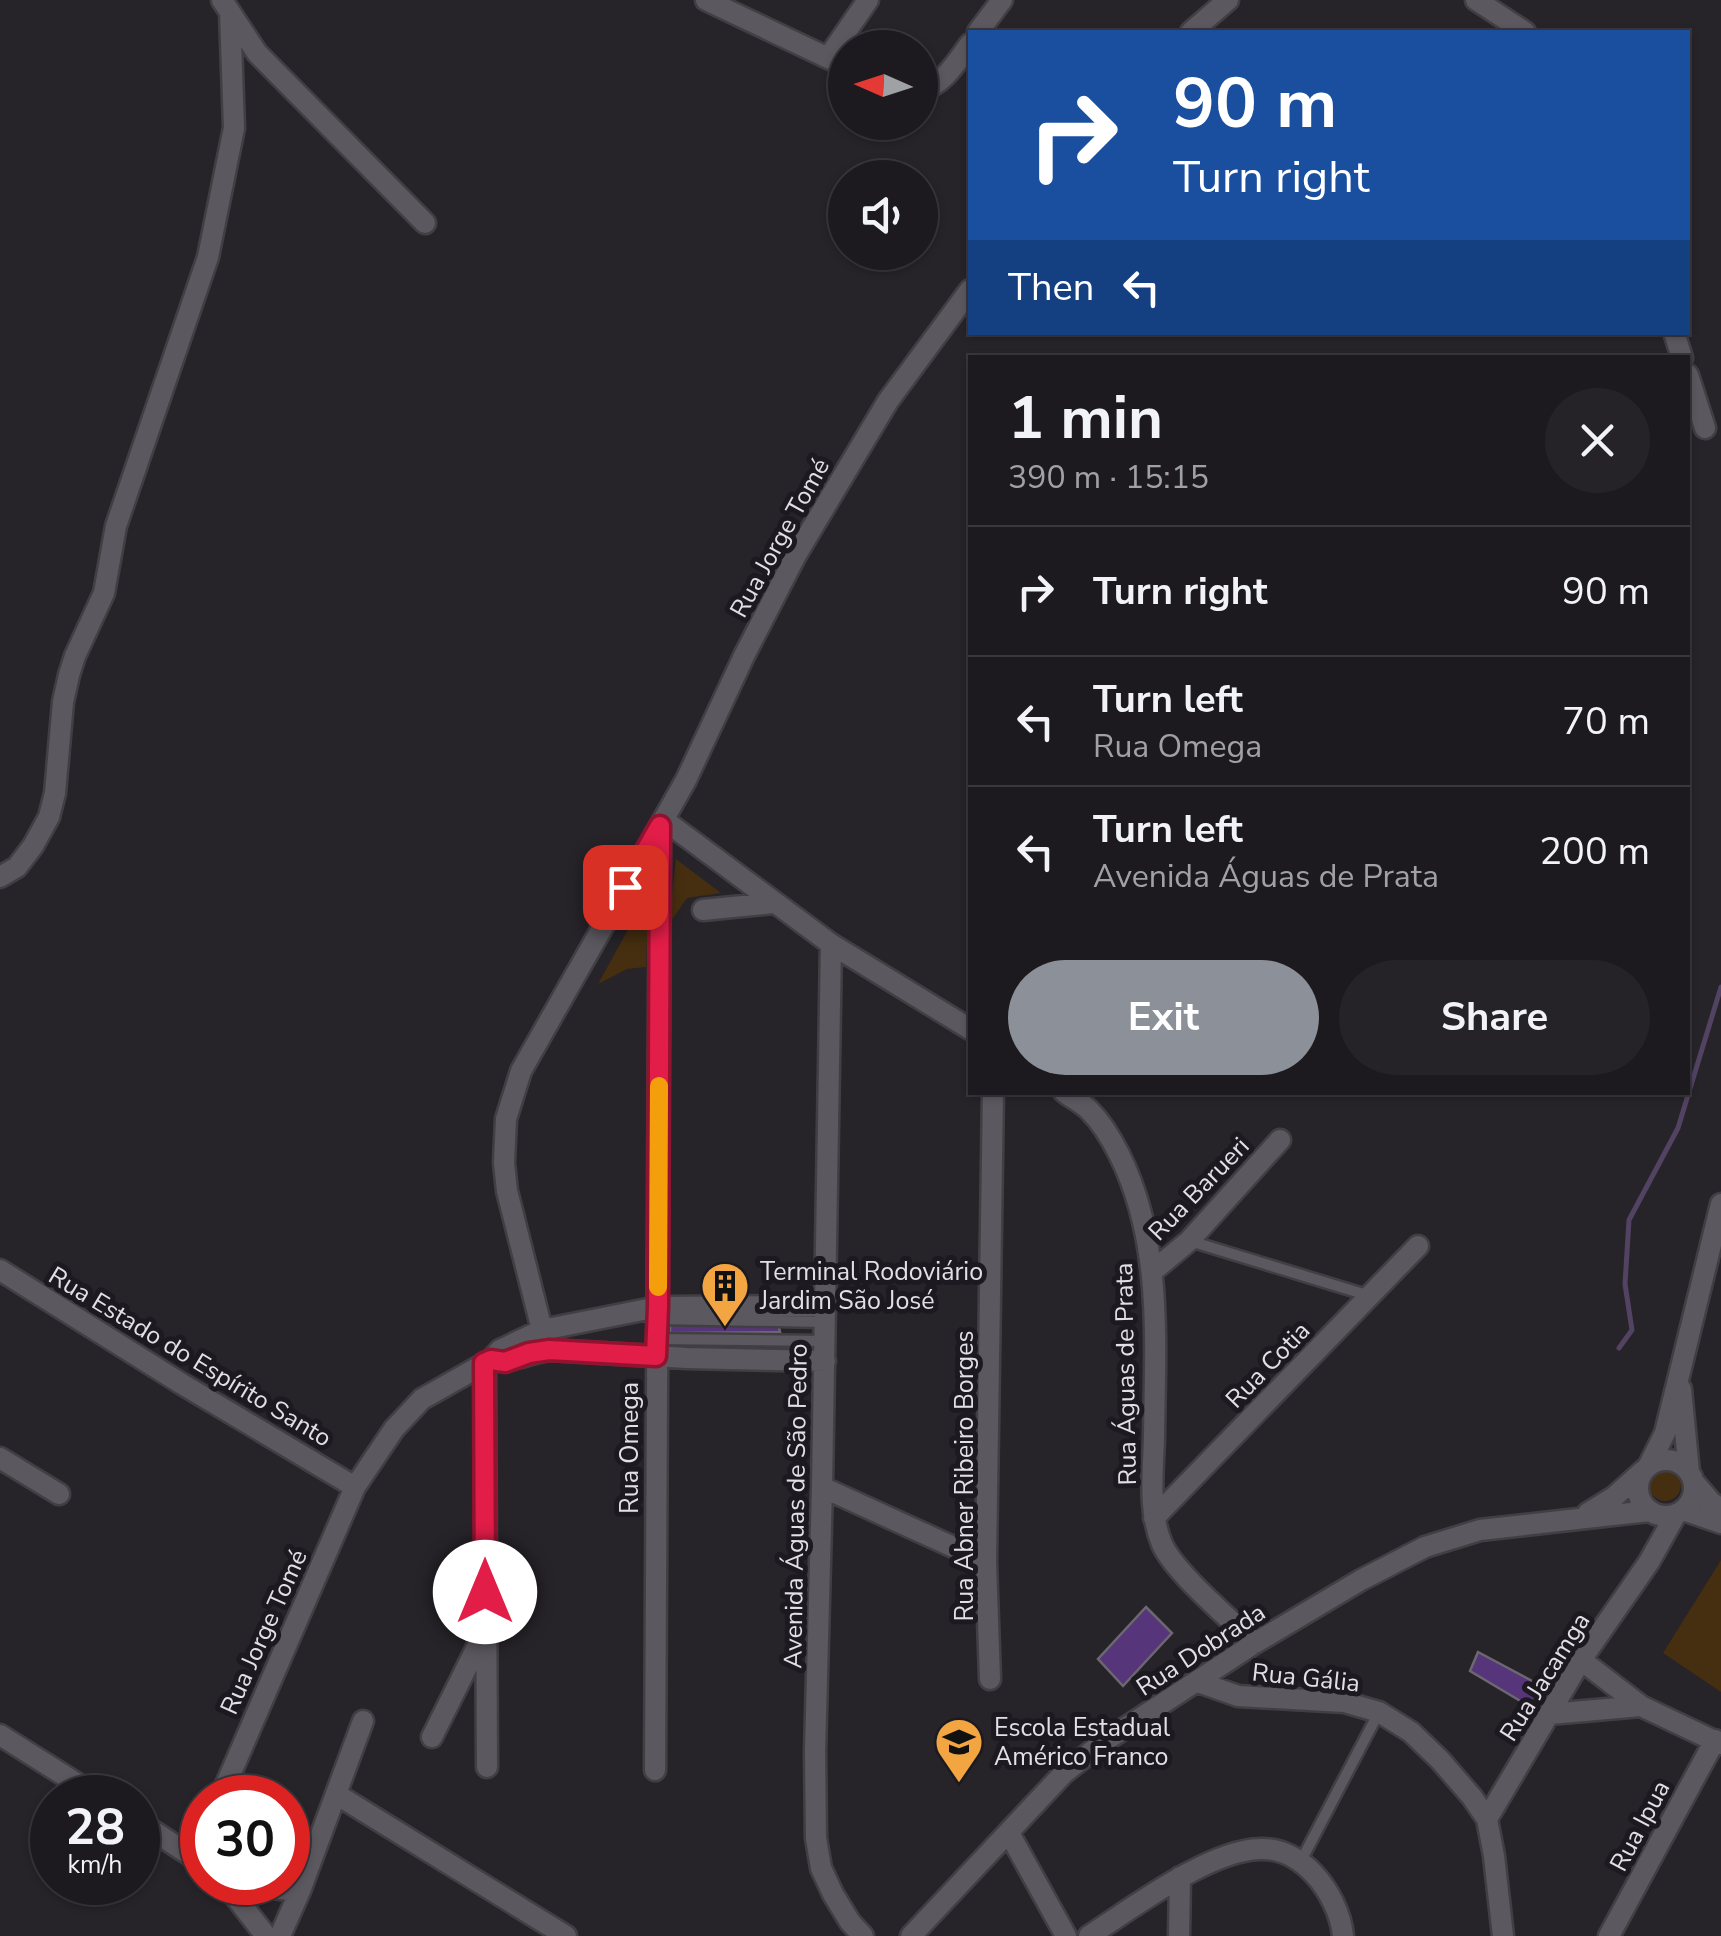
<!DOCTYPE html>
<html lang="en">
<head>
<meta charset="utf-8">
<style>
	body { margin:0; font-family:"Nunito Sans",sans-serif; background:#252328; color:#f1f3f6; height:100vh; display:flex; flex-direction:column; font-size:38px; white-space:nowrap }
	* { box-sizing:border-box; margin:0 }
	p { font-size:32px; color:#a0a1a4 }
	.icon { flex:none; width:55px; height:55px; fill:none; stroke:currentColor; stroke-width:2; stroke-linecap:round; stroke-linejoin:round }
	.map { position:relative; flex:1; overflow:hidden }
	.drawer { position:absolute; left:968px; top:355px; width:722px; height:740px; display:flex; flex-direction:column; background:#1c1a1f; border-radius:0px; box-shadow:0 2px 8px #0004,0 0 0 2px #3a383d }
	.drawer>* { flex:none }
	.banner { position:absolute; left:968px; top:30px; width:722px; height:305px; border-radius:0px; box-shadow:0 2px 8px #0004,0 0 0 2px #3a383d; background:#1a4fa0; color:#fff; overflow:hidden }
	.needle { width:65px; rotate:273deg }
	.controls { position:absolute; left:828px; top:30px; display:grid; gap:20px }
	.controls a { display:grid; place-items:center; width:110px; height:110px; border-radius:50%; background:#1c1a1f; box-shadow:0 2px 8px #0004,0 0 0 2px #3a383d; font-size:50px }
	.speed { position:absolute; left:30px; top:1775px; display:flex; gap:20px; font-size:50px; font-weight:700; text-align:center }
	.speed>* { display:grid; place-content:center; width:130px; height:130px; border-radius:50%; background:#1c1a1f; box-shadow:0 2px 8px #0004,0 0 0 2px #3a383d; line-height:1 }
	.speed small { font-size:25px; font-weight:400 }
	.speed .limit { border:15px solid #d22; background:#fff; color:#111 }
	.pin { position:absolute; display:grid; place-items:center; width:85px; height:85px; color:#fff; margin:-42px; border-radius:20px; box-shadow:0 5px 15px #0006 }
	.me { position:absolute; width:110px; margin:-55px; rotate:0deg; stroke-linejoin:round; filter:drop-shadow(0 0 8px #0008) }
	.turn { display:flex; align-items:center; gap:35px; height:210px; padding:0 40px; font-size:45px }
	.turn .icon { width:130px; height:130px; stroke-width:2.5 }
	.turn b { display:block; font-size:70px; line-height:85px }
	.then { display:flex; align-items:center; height:95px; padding:0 40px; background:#0003; gap:20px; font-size:38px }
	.round { display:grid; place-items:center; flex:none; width:105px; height:105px; border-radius:52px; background:#252328 }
	.overview { display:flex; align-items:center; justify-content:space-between; height:170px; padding:0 40px }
	h1 { font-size:60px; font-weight:700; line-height:75px }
	.button { display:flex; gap:20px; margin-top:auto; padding:20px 40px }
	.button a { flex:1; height:115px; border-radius:60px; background:#8c9099; color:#fff; font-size:40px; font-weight:700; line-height:115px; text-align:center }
	.button a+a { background:#252328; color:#f1f3f6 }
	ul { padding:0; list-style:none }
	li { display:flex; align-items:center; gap:30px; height:130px; padding:0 40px; border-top:2px solid #3a383d }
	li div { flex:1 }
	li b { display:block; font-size:38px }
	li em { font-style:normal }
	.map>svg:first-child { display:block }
	.green { fill:#462e10 }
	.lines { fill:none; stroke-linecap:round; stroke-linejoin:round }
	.stream { stroke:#524362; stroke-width:5 }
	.building { fill:#57357b; stroke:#6b6870; stroke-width:2.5 }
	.lane-casing { stroke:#423f44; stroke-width:15 }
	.street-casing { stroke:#423f44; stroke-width:25 }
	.lane { stroke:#5b585f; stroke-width:10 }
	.street { stroke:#5b585f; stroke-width:20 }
	.route-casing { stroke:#92132f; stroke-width:25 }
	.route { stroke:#e11d48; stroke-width:18 }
	.slow { stroke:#f59e0b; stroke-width:18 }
	.labels { text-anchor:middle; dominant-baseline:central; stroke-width:10; stroke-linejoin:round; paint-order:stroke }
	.street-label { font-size:25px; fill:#e2e0e4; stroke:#1c1a20 }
	.poi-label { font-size:25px; fill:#e2e0e4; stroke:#1c1a20; text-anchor:start }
</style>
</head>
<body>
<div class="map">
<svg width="1721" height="1936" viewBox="0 0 1721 1936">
	<rect width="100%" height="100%" fill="#262329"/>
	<path class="green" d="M676 859 721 893 687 898 669 924Z
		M640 908H648L646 967 627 969 598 984Z
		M1649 1485a16 16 0 1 1 32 0a16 16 0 1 1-32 0Z
		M1721 1560V1692L1663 1653Z"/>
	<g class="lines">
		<path class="stream" d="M1619 1348 1632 1330 1625 1284 1629 1220 1678 1128 1721 987"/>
	</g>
	<path class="building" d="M670 1323H778L780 1332 670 1333Z
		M1146 1607 1172 1633 1123 1686 1098 1659Z
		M1478 1652 1551 1691 1540 1708 1527 1705 1470 1671Z"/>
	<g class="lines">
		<g class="lane-casing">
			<path id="lane" d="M1190 1241 1370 1296
				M658 1319 825 1322
				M657 1339 824 1341
				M1301 1861 1379 1712"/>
		</g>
		<g class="street-casing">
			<path id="street" d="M222 0 257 53 425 223
				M706 0 845 66
				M1476 0 1525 32
				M978 32 1002 0
				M1191 32 1228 0
				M828 58 868 0
				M920 91C944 84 956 63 970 44
				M1674 332 1682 358
				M1688 375 1705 428
				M664 820 831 944 970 1029
				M0 877 17 867 33 846 49 817 55 793 63 702 69 675 75 656 104 593 116 526 208 257 234 128 230 12
				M703 910 773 903
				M831 944 822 1487 815 1752 816 1838 821 1868 833 1894 850 1922 863 1936
				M1064 1092C1072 1098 1082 1103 1089 1110 1102 1123 1111 1138 1119 1154 1163 1242 1155 1342 1154 1438 1153 1473 1148 1511 1162 1544 1174 1572 1231 1620 1255 1643
				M0 1270 182 1384 355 1487
				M1153 1271 1189 1241 1280 1140
				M549 1350 542 1330 507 1191 504 1163 506 1119 521 1071 686 780 744 656 796 555 888 401 970 290
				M491 1360C511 1363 529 1353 549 1350L687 1358 825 1361
				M485 1363 487 1767
				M1681 1389 1689 1472
				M0 1458 59 1494
				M1638 1488a28 28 0 1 1 56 0a28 28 0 1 1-56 0Z
				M1649 1465 1665 1433 1721 1204
				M1693 1481 1711 1502 1721 1509
				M822 1487 986 1562
				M1683 1510 1721 1523
				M1588 1513 1614 1497 1643 1471
				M1154 1518 1418 1246
				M1581 1660 1641 1706 1721 1744
				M990 1679 986 1562 993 1092
				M1198 1682 1238 1696 1344 1702 1379 1712 1411 1732 1440 1760 1472 1797 1487 1819 1494 1856 1503 1936
				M1550 1714 1641 1706
				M0 1735 100 1798
				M432 1737 482 1637
				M655 1770 660 828
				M336 1794 566 1936
				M220 1798 355 1487 394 1429 422 1399 491 1360 500 1350 542 1330 658 1307 826 1306
				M1487 1819 1581 1660 1649 1562 1676 1514
				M138 1821 202 1863
				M1009 1833 1066 1936
				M193 1857 202 1837
				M224 1882 266 1936
				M250 1882 271 1888 300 1891
				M280 1936 300 1891 363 1721
				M911 1936 1064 1773 1102 1743 1255 1643 1361 1580 1425 1547 1480 1530 1649 1511
				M1089 1936C1131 1909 1209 1850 1260 1849 1281 1848 1300 1859 1314 1874 1329 1890 1341 1914 1343 1936
				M1179 1936 1180 1877
				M1609 1936 1715 1740"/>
		</g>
		<use href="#lane" class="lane"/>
		<use href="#street" class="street"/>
	</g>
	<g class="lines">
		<g class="route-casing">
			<path id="route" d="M485 1592 484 1363 491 1360 505 1362 529 1353 549 1350 656 1356 658 1307 660 826 625 887"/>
		</g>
		<use href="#route" class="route"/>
		<path class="slow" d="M658 1287 659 1086"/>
	</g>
	<defs>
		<g id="building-pin" transform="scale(2.5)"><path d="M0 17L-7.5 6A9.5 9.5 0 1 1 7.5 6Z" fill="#f2a541" stroke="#1c1a20"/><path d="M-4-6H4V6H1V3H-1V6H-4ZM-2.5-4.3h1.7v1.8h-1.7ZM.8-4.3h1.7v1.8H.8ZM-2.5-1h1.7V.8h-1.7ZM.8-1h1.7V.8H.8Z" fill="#111"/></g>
		<g id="school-pin" transform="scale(2.5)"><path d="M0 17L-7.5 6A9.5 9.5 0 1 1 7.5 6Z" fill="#f2a541" stroke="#1c1a20"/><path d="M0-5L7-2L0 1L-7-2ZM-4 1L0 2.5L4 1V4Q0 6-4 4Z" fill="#111"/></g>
	</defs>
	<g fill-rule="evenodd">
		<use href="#building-pin" x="725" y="1286"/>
		<use href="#school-pin" x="959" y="1742"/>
	</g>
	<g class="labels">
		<g class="street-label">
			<text transform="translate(780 538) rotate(-61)">Rua Jorge Tomé</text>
			<text transform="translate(1199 1189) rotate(-46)">Rua Barueri</text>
			<text transform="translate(190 1357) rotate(31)">Rua Estado do Espírito Santo</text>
			<text transform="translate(1268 1365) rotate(-46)">Rua Cotia</text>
			<text transform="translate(1126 1374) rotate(-91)">Rua Águas de Prata</text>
			<text transform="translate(630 1448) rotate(-90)">Rua Omega</text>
			<text transform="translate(965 1476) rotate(-90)">Rua Abner Ribeiro Borges</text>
			<text transform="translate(796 1506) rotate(-89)">Avenida Águas de São Pedro</text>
			<text transform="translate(264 1632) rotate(-66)">Rua Jorge Tomé</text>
			<text transform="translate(1201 1650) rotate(-33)">Rua Dobrada</text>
			<text transform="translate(1545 1677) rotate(-58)">Rua Jacamga</text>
			<text transform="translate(1306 1678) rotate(6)">Rua Gália</text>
			<text transform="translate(1640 1826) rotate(-62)">Rua Ipua</text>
		</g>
		<g class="poi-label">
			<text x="760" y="1272">Terminal Rodoviário<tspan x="760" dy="29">Jardim São José</tspan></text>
			<text x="994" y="1728">Escola Estadual<tspan x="994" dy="29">Américo Franco</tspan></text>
		</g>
	</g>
</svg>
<div class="controls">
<a><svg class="needle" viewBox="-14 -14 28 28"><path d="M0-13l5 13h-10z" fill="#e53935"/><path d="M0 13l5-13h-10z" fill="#a0a1a4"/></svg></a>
<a><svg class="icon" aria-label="sound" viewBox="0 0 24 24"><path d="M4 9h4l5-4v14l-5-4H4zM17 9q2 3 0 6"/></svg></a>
</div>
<div class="speed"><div>28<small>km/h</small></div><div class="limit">30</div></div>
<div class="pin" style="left:625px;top:887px;background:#d93025"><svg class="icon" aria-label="arrive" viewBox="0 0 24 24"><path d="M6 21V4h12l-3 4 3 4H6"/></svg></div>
<svg class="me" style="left:485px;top:1592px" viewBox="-20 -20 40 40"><circle r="19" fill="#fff"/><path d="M0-13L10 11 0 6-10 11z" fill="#e11d48"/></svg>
<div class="banner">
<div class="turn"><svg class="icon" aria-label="right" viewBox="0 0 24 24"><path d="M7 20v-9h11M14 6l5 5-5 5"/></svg><div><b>90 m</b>Turn right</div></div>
<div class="then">Then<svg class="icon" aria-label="left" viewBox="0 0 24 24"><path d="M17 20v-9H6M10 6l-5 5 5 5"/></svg></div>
</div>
<section class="drawer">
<div class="overview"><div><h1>1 min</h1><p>390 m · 15:15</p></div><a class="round"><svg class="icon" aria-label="close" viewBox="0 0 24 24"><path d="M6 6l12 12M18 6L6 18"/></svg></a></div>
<ul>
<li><svg class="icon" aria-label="right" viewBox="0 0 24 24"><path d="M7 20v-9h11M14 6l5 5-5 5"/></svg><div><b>Turn right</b></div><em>90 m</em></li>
<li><svg class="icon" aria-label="left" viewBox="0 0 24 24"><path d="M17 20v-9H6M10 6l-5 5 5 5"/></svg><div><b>Turn left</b><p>Rua Omega</p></div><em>70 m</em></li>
<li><svg class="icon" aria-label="left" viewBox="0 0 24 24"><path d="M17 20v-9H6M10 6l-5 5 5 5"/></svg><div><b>Turn left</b><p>Avenida Águas de Prata</p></div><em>200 m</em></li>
</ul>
<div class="button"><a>Exit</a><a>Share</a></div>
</section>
</div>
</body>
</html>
